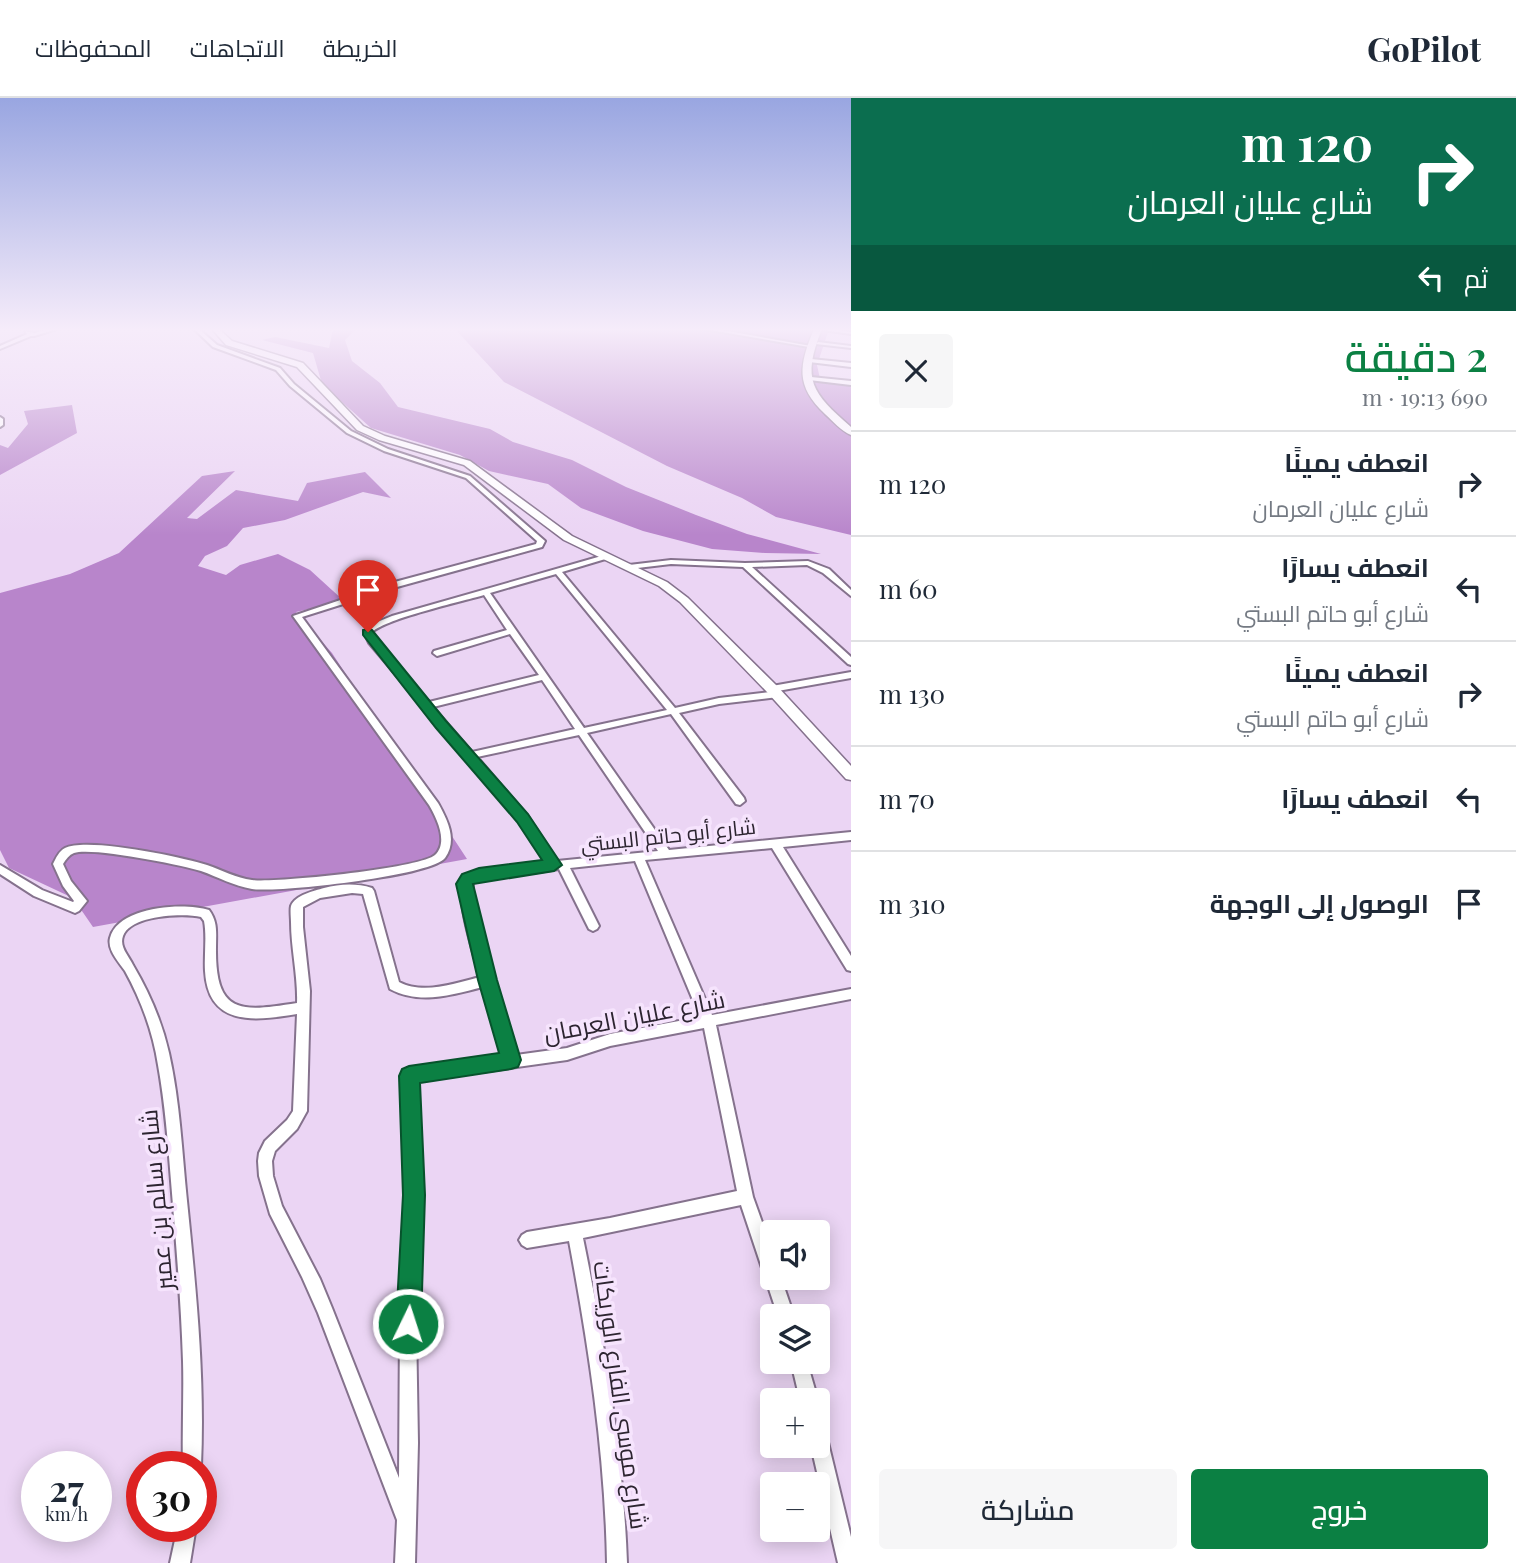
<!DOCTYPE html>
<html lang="ar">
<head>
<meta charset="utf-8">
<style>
	body { margin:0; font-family:"Playfair Display",Cairo,serif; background:#f6f6f7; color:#1f2937; direction:rtl; height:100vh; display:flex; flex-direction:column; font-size:26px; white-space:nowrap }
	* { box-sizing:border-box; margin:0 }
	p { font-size:23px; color:#747a83 }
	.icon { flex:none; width:38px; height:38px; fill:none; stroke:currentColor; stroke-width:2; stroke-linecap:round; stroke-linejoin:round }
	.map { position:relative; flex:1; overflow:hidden; direction:ltr }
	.panel { display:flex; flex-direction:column; background:#fff; width:665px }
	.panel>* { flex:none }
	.top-card { background:#0b6e4f; color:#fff; overflow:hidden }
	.buttons { position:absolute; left:760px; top:1122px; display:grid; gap:14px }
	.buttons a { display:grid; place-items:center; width:70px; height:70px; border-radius:7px; background:#fff; box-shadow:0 4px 18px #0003; font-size:35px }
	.speed { position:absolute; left:21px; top:1353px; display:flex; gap:14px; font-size:35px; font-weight:700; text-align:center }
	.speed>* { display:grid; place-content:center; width:91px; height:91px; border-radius:50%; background:#fff; box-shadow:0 4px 18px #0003; line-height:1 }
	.speed small { font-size:18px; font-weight:400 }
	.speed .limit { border:10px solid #d22; background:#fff; color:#111 }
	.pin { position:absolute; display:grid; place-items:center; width:60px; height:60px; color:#fff; margin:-72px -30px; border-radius:50% 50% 50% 0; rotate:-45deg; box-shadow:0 0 7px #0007 }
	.pin .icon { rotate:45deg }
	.me { position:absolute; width:77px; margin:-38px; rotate:4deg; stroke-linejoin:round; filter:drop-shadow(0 0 5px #0008) }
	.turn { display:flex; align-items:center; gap:24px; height:147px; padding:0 28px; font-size:32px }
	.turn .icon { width:91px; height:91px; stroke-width:2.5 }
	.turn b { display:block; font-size:49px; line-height:60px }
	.then { display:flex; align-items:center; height:66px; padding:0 28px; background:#0003; gap:14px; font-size:26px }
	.round { display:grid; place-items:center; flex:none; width:74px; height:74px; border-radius:7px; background:#f6f6f7 }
	.headline { display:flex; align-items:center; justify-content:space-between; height:119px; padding:0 28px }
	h1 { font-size:42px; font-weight:600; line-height:52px; color:#0b8043 }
	.primary-button { display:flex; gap:14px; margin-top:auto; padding:14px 28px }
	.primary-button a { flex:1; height:80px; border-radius:7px; background:#0b8043; color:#fff; font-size:28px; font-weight:600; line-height:80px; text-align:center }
	.primary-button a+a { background:#f6f6f7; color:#1f2937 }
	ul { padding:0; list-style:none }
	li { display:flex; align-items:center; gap:21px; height:105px; padding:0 28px; border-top:2px solid #e0e1e3 }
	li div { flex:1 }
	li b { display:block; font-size:26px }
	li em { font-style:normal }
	header { display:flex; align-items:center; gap:42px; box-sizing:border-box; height:98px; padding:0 35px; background:#fff; border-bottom:2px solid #e0e1e3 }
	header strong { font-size:33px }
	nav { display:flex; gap:38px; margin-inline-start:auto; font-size:24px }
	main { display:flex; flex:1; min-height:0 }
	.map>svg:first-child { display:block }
	.forest { fill:#b885cb }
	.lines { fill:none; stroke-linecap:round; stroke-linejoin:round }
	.minor-casing { stroke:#85728d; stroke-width:4 }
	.secondary-casing { stroke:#85728d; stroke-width:3 }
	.primary-casing { stroke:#85728d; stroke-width:3 }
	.minor { fill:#fff; fill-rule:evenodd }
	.secondary { fill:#fff; fill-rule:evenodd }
	.primary { fill:#fff; fill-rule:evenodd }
	.route { fill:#0b8043; stroke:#07532c; stroke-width:2 }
	.labels { text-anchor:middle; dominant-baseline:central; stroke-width:7; stroke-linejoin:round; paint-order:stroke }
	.street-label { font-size:21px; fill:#2d2531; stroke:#f6e4fd }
	.near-street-label { font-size:24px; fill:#2d2531; stroke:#f6e4fd }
</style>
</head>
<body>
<header>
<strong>GoPilot</strong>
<nav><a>الخريطة</a><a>الاتجاهات</a><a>المحفوظات</a></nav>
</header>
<main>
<section class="panel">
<div class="top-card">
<div class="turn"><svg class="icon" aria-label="right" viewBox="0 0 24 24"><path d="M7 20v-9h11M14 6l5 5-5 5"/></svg><div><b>120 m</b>شارع عليان العرمان</div></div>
<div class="then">ثم<svg class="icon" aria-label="left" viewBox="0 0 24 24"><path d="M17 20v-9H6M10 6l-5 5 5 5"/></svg></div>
</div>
<div class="headline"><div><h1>2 دقيقة</h1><p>690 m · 19:13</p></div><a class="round"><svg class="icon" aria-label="close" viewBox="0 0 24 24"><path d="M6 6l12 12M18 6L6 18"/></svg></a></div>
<ul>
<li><svg class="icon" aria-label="right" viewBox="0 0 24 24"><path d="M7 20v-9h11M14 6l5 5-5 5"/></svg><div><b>انعطف يمينًا</b><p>شارع عليان العرمان</p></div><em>120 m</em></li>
<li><svg class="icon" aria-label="left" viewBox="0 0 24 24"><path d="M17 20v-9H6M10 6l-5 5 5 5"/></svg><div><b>انعطف يسارًا</b><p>شارع أبو حاتم البستي</p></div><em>60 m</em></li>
<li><svg class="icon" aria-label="right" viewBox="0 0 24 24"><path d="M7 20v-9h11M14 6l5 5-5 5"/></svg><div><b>انعطف يمينًا</b><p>شارع أبو حاتم البستي</p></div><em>130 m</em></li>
<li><svg class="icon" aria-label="left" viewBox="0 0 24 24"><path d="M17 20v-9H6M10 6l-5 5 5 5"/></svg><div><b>انعطف يسارًا</b></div><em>70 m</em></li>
<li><svg class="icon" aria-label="arrive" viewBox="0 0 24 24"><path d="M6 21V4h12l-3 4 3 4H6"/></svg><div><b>الوصول إلى الوجهة</b></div><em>310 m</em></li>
</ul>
<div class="primary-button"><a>خروج</a><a>مشاركة</a></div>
</section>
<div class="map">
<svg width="851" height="1465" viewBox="0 0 851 1465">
	<rect width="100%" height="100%" fill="#ebd5f4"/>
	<path class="forest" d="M333 231H356L345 242 352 263 380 285 398 309 490 331 513 344 572 362 626 389 696 417 747 436 821 456 765 455 712 451 643 433 581 410 548 386 489 373 460 357 371 330 322 286 313 255 262 242 275 239 329 250Z
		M455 231H829L817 267 820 281 851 285V437L776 419 742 400 667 368 504 284Z
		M72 307 77 335 0 377V347L8 350 28 326 24 313Z
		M235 373 187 420 197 421 236 392 298 403 307 385 365 374 391 400 363 394 285 422 243 430 227 448 205 458 198 468 226 477 240 467 278 456 310 472 344 503 296 514 332 555 467 761 93 829 73 800 9 770 0 752V495L70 476 119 455 202 378Z"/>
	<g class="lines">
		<g class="minor-casing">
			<path id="minor" d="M48 231H57L34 238H31L0 251V248L27 236 25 233 34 235Z
				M194 231H199L217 247 280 270 294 286 351 333 388 351 470 378 545 443 542 449 397 489 302 519 438 705C447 721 458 742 445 760 431 778 278 795 252 791 234 788 218 779 201 773 181 767 92 749 74 755 69 757 66 761 63 766L71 783 87 803 79 813 75 815 34 798 0 776V767L42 792 73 804 74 803 63 788 53 766C56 760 59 753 65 750 87 739 182 759 207 767 222 772 236 780 252 782 276 785 421 770 435 757 449 744 436 719 429 707L293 518 391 485 536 446 537 443 466 380 384 353 347 335 290 288 276 272 213 249Z
				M704 231H717L811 248 809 249Z
				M833 231 851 234V236L823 232Z
				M818 244 851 248V250L816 246Z
				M811 261 851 265V269L809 264Z
				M811 279 851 283V287L809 282Z
				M0 319 3 321V327L0 329Z
				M605 457 612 459 562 474 675 610 719 600 778 593 782 596 778 599 719 606 679 615 744 700 745 703 740 707 736 706 671 616 587 635 669 752 851 734V742L783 749 851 858V873L847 872 772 750 645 762 712 917 851 891V901L716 927 753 1099 772 1152V1180H781L794 1218H778L741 1107 583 1140C605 1248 623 1355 627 1465H607C605 1356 589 1250 569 1143L527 1150 522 1147 519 1142 522 1137 527 1134 610 1120 737 1093 704 930 610 948 567 962 416 983 422 1139 416 1226 418 1345 415 1465H395L397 1422 318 1215 302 1179 270 1116 259 1078 258 1063 259 1055 265 1043 287 1022 293 1013 297 916C255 923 208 929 205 873 204 856 207 839 204 823L201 819C183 815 131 817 123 838 119 849 129 858 133 867 149 894 162 924 169 955 180 1004 182 1054 187 1103 196 1191 205 1280 201 1368H183C182 1333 184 1298 183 1263 181 1203 176 1143 171 1083 168 1044 165 1006 158 967 153 934 141 902 125 873 119 864 107 852 110 840 118 808 184 804 209 812 218 824 216 835 216 849 215 917 240 914 297 905 298 878 291 851 291 824 291 820 290 812 291 808 295 797 314 793 324 790 340 786 356 785 372 790L374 793 399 884C424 897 455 885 480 879 473 853 455 801 464 777L546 764 519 723 467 661 465 660 464 657 369 545 364 534 370 527 392 518ZM556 476 667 612 584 630 490 495ZM484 497 507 532 434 553 433 555 437 558 510 536 539 577 429 604 376 542 372 534C388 520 460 504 484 497ZM542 582 575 631 472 654 433 609ZM579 637 658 753 557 763 527 717 477 659ZM635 763 700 919 610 936 567 950 516 957C508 931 500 904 493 879 485 851 470 813 473 783L559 771 589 831 593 833 597 831 599 828 570 770ZM352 795 363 796 390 891C420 907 451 897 483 889L503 959 409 972 404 974 402 978 406 1139 400 1226 399 1380 332 1210 320 1181 282 1108 273 1078 272 1063 275 1053 297 1031 307 1013 310 893 303 829V809L320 800Z
				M671 462 745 465 808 463 829 471 851 492V498L823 475 807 467 752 469 851 559V567L848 566 743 469 671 466 629 471 625 469 629 467Z
				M851 574V580L772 594 768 591 772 588Z
				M791 1264H807L818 1302 817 1303 800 1302Z
				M817 1327 823 1330 826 1336 851 1439V1465H838L811 1348H817Z
				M178 1428H196L190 1465H170Z"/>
		</g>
		<g class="secondary-casing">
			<path id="secondary" d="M212 231H219L232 243 303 265 363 328 385 338 470 363 572 438 667 484 688 500 777 588 851 668V682L846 681 767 594 680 504 659 488 564 442 464 367 379 342 357 332 297 269 226 247Z"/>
		</g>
		<g class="primary-casing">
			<path id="primary" d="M814 231H822C801 282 812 295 851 329V337C841 333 833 323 825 316 795 288 799 267 814 231Z"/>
		</g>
		<use href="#minor" class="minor"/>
		<use href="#secondary" class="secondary"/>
		<use href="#primary" class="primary"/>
	</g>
	<linearGradient id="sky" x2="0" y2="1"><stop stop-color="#99a6e1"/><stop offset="0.53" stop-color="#f6ecfa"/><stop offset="1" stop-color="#f6ecfa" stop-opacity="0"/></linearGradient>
	<rect width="851" height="437" fill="url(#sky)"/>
	<path class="route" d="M368 531 372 532 446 623 528 716 562 767 554 773 473 786 497 882 521 962 518 969 511 971 420 985 425 1097 421 1226 417 1235 408 1238 400 1235 396 1226 403 1097 399 978 402 971 409 968 499 955 478 882 456 786 462 776 479 770 542 762 517 724 436 630 363 537V532Z"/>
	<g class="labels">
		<g class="street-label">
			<text transform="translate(668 736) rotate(-6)">شارع أبو حاتم البستي</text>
		</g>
		<g class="near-street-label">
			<text transform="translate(634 917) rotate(-11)">شارع عليان العرمان</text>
			<text transform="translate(155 1102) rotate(-95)">شارع سالم بن عمير</text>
			<text transform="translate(622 1297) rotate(82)">شارع موسى الفارع الوريكات</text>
		</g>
	</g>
</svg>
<div class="buttons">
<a><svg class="icon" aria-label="sound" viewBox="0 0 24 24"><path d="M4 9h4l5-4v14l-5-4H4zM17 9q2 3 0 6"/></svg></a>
<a><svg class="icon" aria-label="layers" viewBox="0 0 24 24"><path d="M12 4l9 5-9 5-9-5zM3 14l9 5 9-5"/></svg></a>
<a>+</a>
<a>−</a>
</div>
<div class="speed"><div>27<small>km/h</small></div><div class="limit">30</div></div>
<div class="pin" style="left:368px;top:534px;background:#d93025"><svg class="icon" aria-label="arrive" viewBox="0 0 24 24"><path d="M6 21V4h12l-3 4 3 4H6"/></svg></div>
<svg class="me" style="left:408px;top:1226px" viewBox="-20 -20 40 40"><circle r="17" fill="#0b8043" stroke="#fff" stroke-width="3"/><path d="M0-11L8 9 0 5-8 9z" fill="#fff"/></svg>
</div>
</main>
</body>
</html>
